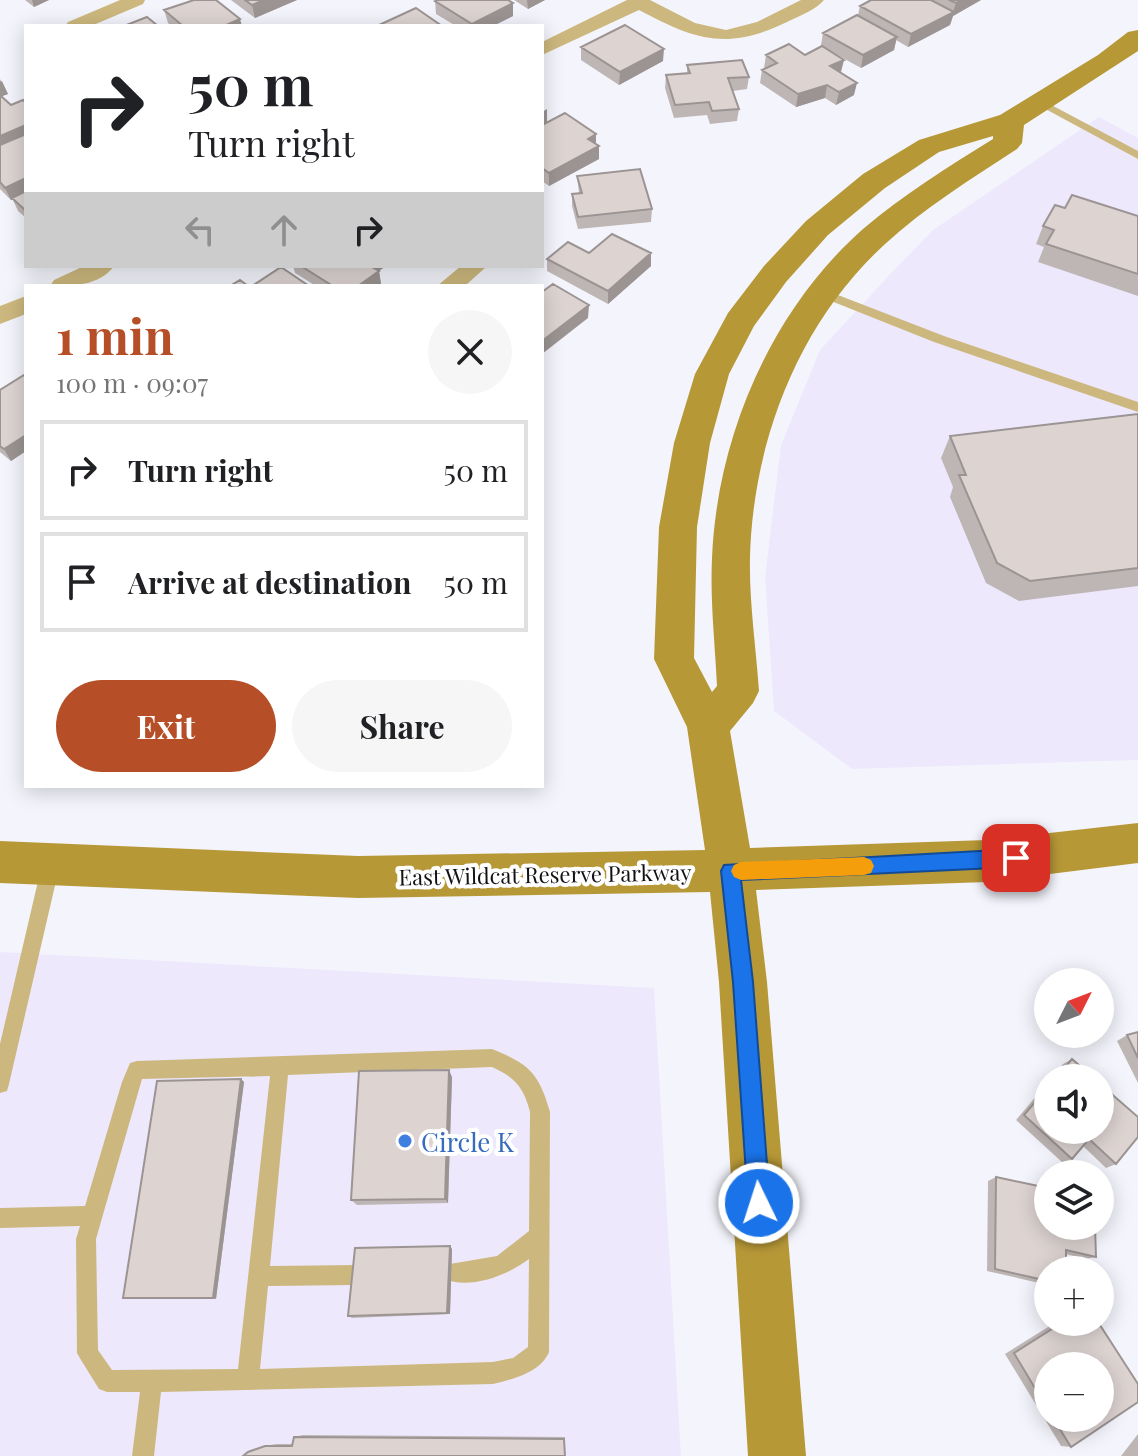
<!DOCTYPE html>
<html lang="en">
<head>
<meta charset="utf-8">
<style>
	body { margin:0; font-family:"Playfair Display",serif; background:#f6f6f6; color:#202124; height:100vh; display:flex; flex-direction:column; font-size:30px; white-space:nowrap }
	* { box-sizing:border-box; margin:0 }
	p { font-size:26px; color:#757577 }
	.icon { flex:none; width:44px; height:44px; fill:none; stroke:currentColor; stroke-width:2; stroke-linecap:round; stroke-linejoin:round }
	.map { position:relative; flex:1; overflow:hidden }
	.drawer { position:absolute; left:24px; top:284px; width:520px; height:504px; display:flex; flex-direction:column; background:#fff; border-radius:0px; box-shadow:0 4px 20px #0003 }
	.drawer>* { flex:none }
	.hud { position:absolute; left:24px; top:24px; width:520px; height:244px; border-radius:0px; box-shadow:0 4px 20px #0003; background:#fff; color:#202124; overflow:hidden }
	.needle { width:52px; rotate:48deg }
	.controls { position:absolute; left:1034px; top:968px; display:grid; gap:16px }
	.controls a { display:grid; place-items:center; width:80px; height:80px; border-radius:50%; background:#fff; box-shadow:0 4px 20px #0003; font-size:40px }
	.pin { position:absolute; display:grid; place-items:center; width:68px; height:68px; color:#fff; margin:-34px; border-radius:16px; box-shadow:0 4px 12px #0006 }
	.me { position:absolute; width:88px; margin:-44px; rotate:356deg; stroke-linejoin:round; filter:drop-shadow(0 0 6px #0008) }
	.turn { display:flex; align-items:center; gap:28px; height:168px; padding:0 32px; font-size:36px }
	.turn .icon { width:104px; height:104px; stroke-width:2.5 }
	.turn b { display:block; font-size:56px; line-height:68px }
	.lanes { display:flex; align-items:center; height:76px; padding:0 32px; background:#0003; justify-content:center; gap:40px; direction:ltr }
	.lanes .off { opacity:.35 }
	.round { display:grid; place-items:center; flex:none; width:84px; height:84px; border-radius:42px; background:#f6f6f6 }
	.headline { display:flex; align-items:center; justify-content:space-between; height:136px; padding:0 32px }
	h1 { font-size:48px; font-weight:700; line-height:60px; color:#b64f27 }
	.cta { display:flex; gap:16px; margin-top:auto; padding:16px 32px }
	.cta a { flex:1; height:92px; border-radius:48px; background:#b64f27; color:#fff; font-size:32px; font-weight:700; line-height:92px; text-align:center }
	.cta a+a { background:#f6f6f6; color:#202124 }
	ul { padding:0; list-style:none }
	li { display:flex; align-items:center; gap:24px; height:100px; margin:0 16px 12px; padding:0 16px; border:4px solid #e0e0e0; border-radius:0px }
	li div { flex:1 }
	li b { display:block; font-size:30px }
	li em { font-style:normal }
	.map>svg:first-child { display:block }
	.commercial { fill:#eee8fd }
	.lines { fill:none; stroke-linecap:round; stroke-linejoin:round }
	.lane { fill:#ccb87e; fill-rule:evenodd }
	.street { fill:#ccb87e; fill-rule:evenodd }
	.secondary { fill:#b79837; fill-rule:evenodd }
	.wall { fill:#beb6b5; fill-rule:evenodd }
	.shaded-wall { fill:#9b9493 }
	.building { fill:#ddd4d2; stroke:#9b9493; stroke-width:2 }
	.route { fill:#1a73e8; stroke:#114b97; stroke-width:2 }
	.slow { fill:#f59e0b }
	.shop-dot { fill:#3f7fe0; stroke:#fff; stroke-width:3 }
	.labels { text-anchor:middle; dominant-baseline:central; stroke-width:8; stroke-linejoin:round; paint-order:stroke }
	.street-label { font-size:22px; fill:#121215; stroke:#fff }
	.near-shop-label { font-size:26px; fill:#366cbe; stroke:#fff; text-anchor:start }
</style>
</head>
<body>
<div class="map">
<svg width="1138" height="1456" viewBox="0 0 1138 1456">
	<rect width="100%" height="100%" fill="#f4f5fc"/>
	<path class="commercial" d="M1099 117 1138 138V760L852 769 774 711 765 577 781 445 820 350 895 269 933 230Z
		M0 952 654 988 681 1456H0Z"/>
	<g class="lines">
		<path class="lane" d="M1042 100 1138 151V159L1038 105 1037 103Z
			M825 290 944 336 1138 402V412L934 342 821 297 819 294Z
			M51 856 57 858 60 864 9 1084 7 1091 0 1093V1044L42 864 45 858Z
			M492 1049C529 1064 539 1073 550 1112L549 1352C540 1373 513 1379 493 1384L161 1392 154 1456H132L140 1392H107L99 1389 81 1360 77 1353 76 1239 80 1226 0 1228V1208L85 1206 122 1082 130 1063 137 1061ZM492 1067C515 1077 524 1088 530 1112L529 1231 497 1256 444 1265 441 1272 444 1279C470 1290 508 1275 529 1259L528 1347 513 1358 493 1362 260 1369 268 1286 357 1285 364 1282 367 1275 364 1268 357 1265 270 1266 288 1075ZM270 1076 238 1369 112 1370 98 1350 96 1239 142 1079Z"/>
		<path class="street" d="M120 0H145L143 4 91 26H65L68 22Z
			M627 0H650L695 23 726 30 757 22 801 0H824C816 10 799 16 787 22 727 51 695 40 639 10L542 55V42Z
			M84 266H114C100 286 72 286 50 286L54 280Z
			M461 266H487L465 286H437Z
			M26 296V314L0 324V306Z"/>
		<path class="secondary" d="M1138 30V51L1024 125 1022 143 1017 149C971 179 924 208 884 245 798 324 753 442 750 557 749 602 756 647 759 691L753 703 730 731 750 848 987 840 1138 823V863L987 882 756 890 767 982 806 1456H748L719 982 710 892 358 898 0 883V841L358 856 705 850 687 727 654 659 659 527 674 443 695 374 728 313 764 266 806 221 863 174 919 140 1000 115 1098 55 1128 32ZM993 136V139C948 167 903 195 863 229 771 310 717 437 712 558 710 601 715 643 717 686L712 692 694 658 697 527 710 443 729 374 754 326 786 282 828 235 885 188 939 152Z"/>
	</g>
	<path class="wall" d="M25 0H49L34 7Z
		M231 0H297L255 18Z
		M514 0H545L528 9Z
		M871 0H981L953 16 950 25 908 47 896 40 894 50 861 68 823 47 841 73 854 95 836 105 825 98 796 107 760 83 762 70 765 69 764 68 766 55H805L822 46 821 45 823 33 858 15 860 6Z
		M435 1 513 16 493 26H456L436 14Z
		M164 10 242 26H171L168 23Z
		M581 47 663 61 619 85 581 60Z
		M687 65 749 77 747 89 733 91 739 109 737 121 710 124 707 115 674 118 665 88 666 75 687 73Z
		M0 79 8 94 2 96 11 105 26 103V218L18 211 13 200H11L0 189Z
		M542 125 596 144 599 159 549 186 542 181Z
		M577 176 652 209 651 222 578 229 572 206V194L579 193Z
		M1065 208 1138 216V296L1038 262 1044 247 1036 244 1043 226Z
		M589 253 651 266 608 304 547 271V259Z
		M293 266H386L379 271 381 284 378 286H316L295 273Z
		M26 377V451L11 461 0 452V390Z
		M1138 414V586L1019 601 986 583 950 497 953 487 941 458 950 436Z
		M1138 1032V1083L1117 1041 1127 1035Z
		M1072 1059 1094 1078H1052L1063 1064Z
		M452 1077 448 1203 357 1205 351 1200Z
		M241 1079 244 1082 216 1299 123 1298Z
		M1048 1082V1130L1138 1117 1116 1164 1106 1168 1083 1146 1072 1159 1063 1163 1016 1120Z
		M996 1177 1096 1257 1086 1259 1066 1254 1048 1270V1285L987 1271 988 1181Z
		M452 1249 450 1314 352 1318 348 1316Z
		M1056 1322H1098L1138 1384V1402L1071 1447 1061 1446 1005 1354ZM1048 1366H1100V1418H1048Z
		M1138 1434V1456H1121Z
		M303 1435 565 1437V1456L265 1446 276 1444H293L294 1437Z"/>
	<path class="shaded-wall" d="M32 0H49L34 7Z
		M264 0H297L255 18 252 5Z
		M527 0H545L528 9Z
		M962 0H981L953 16 950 25 908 47 911 34 953 12 956 3Z
		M513 3V16L493 26H472V24Z
		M240 19 242 26H224Z
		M897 37 894 50 861 68 863 55Z
		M664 49 663 61 619 85 620 72Z
		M844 60 841 72 830 66Z
		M2 81 8 94 0 97V82Z
		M857 83 854 95 836 105 839 92Z
		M827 85 825 98 796 107 798 94Z
		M547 109V122L542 125V112Z
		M26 125V140L0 151V136Z
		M596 134V147L588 139Z
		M599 146V159L549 186V173Z
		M26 178V194L11 200 5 188Z
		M651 253V266L608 304V291Z
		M368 266H386L370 277Z
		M379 271 381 284 378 286H358Z
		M589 305 588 318 542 354V341Z
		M26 435V451L11 461 4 449Z
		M449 1070 452 1077 448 1203 445 1199Z
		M241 1079 244 1082 216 1299 213 1298Z
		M450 1246 452 1249 450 1314 447 1313Z"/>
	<path class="building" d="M194 0H216L240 19 224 26H183L164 10Z
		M245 0H264L252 5Z
		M437 0H508L513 3 472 24 435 1Z
		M871 0H931L954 12 911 34 860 6Z
		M949 0H962L956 3Z
		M416 8 442 26H377Z
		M857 15 897 37 863 55 823 33Z
		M147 17 158 26H124Z
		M625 25 664 49 620 72 581 47Z
		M789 44 805 55 822 46 844 60 830 66 857 83 839 92 827 85 798 94 762 70 777 63 766 55Z
		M742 60 749 77 728 78 739 109 712 111 709 102 675 105 666 75 690 73 687 65Z
		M0 96H1L11 105 23 100 26 103V125L0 136Z
		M565 113 596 134 588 139 599 146 549 173 542 168V125Z
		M26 134V178L5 188 0 182V145Z
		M640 169 652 209 578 217 572 194 582 193 577 176Z
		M26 191V211L12 198Z
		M1072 195 1138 216V274L1046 244 1054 230 1043 226 1055 205 1065 208Z
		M612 234 651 253 608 291 547 259 568 242 589 253Z
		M301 266H370L379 271 358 286H333Z
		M281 267 309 286H252Z
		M240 280 248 286H230Z
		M553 284 589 305 542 341V292Z
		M24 375 26 377V435L4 449 0 446V390Z
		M1138 414V568L1030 581 997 563 959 475H966L950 436Z
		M1138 1032V1058L1127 1035Z
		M1072 1059 1094 1078H1056Z
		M449 1070 445 1199 351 1200 359 1071Z
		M241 1079 213 1298H123L157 1081Z
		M1100 1084 1138 1117V1137L1116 1164 1089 1139 1072 1159 1024 1115 1048 1087V1130H1100Z
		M996 1177 1048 1188V1226H1095L1096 1257 1066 1250V1270H1048V1281L995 1269Z
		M450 1246 447 1313 348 1316 355 1248Z
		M1063 1322H1098L1138 1384V1402L1071 1447 1053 1418H1100V1366H1048V1410L1014 1353Z
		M294 1437 564 1439 565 1456H243L248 1452 265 1446H292Z"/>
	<path class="route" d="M1016 849 1023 851 1025 858 1023 864 1016 867 741 880 753 982 770 1203 767 1211 759 1214 751 1211 748 1203 733 982 721 871 724 865Z"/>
	<path class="slow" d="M864 857 871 860 874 866 871 873 864 875 741 880 734 877 731 871 734 865 741 862Z"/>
	<circle class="shop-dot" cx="405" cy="1141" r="8"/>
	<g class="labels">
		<g class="street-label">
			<text transform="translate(545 874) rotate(-1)">East Wildcat Reserve Parkway</text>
		</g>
		<g class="near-shop-label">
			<text x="421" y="1141">Circle K</text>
		</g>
	</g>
</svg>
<div class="controls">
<a><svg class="needle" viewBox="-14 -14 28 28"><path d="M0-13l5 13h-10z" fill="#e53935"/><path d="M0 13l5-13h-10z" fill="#757577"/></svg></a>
<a><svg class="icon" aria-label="sound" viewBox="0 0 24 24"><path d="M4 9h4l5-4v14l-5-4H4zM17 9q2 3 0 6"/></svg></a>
<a><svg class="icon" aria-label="layers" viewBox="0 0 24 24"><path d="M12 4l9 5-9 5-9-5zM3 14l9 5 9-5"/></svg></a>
<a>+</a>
<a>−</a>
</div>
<div class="pin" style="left:1016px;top:858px;background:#d93025"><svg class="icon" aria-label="arrive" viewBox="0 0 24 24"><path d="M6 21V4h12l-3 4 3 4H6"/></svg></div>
<svg class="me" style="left:759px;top:1203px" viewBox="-20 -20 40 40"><circle r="17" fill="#1a73e8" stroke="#fff" stroke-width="3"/><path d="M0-11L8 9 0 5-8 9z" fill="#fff"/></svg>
<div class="hud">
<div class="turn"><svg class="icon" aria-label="right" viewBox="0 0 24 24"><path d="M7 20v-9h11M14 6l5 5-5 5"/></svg><div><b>50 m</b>Turn right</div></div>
<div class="lanes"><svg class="icon off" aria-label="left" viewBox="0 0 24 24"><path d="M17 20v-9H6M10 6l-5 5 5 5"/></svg><svg class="icon off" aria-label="ahead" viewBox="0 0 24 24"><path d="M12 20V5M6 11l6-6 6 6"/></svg><svg class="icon" aria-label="right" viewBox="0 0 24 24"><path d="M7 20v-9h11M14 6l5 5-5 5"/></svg></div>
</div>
<section class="drawer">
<div class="headline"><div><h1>1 min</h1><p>100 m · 09:07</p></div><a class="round"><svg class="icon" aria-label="close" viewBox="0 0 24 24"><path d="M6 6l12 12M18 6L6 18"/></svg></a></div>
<ul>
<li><svg class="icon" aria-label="right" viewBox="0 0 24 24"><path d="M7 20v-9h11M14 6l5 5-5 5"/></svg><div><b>Turn right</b></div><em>50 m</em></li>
<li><svg class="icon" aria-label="arrive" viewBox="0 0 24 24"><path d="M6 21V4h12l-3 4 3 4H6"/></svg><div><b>Arrive at destination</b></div><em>50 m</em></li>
</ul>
<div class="cta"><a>Exit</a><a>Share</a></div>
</section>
</div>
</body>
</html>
